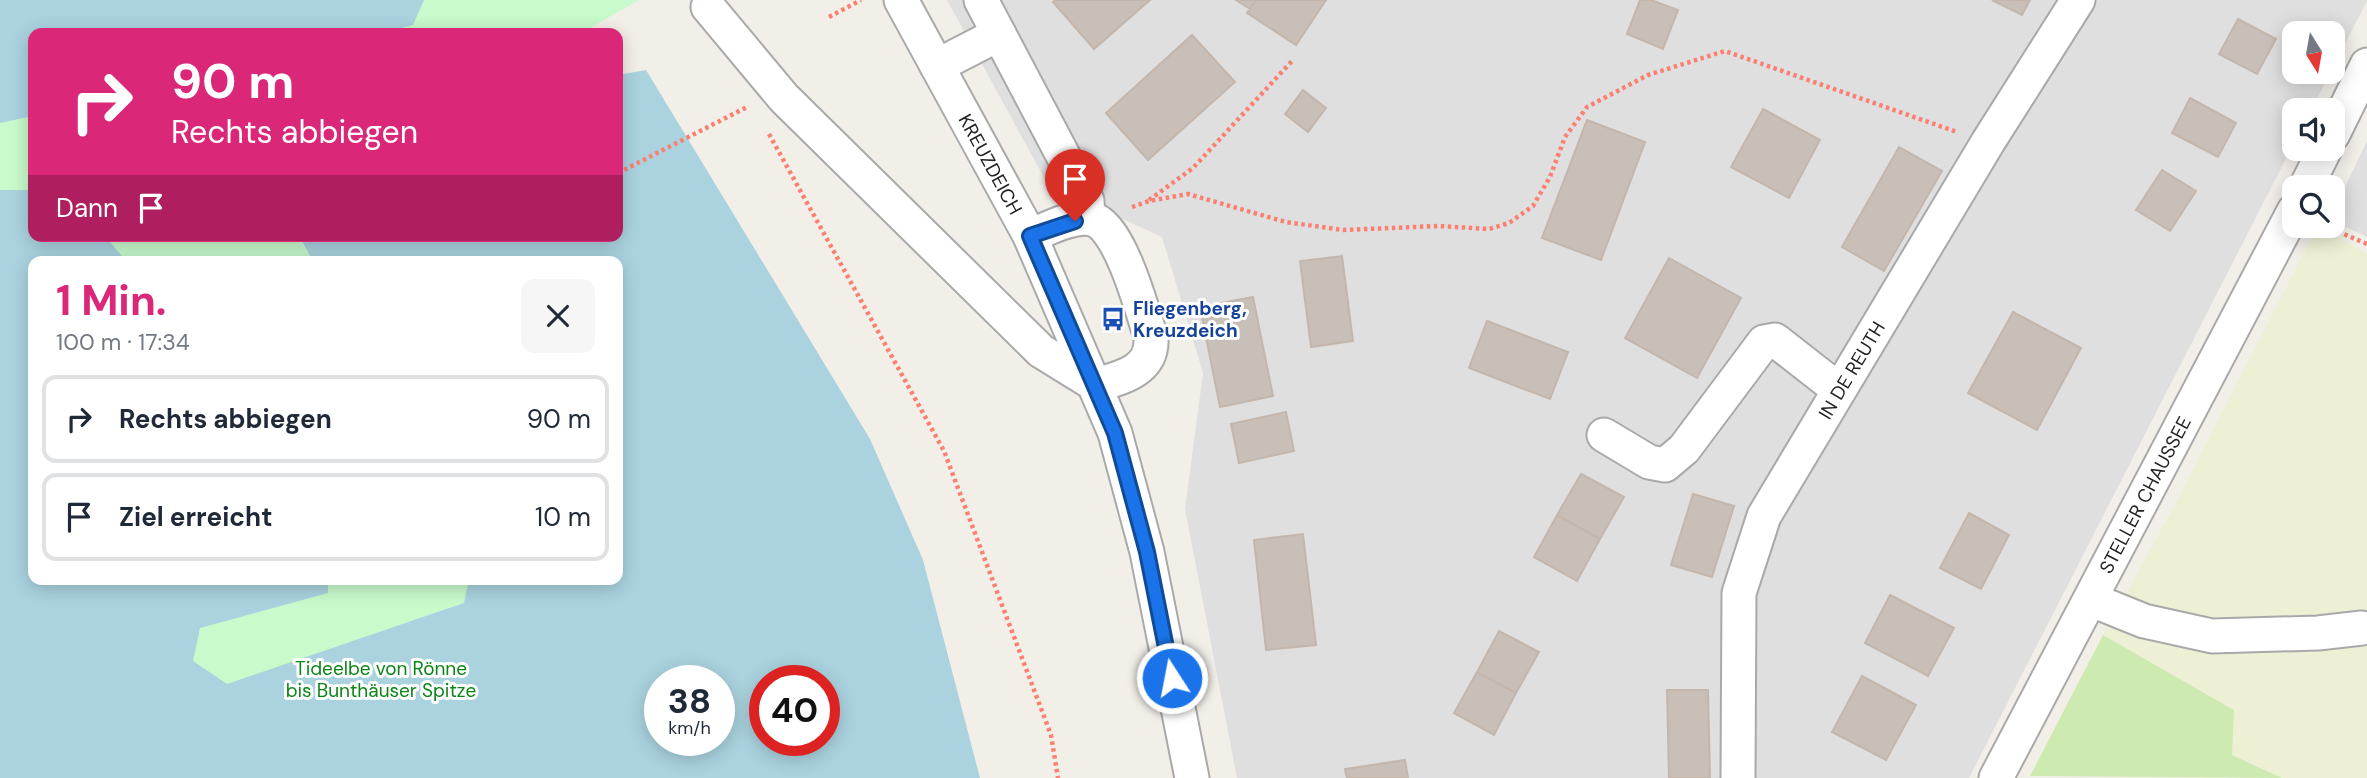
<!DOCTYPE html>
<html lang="de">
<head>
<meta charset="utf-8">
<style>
	body { margin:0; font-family:"DM Sans",sans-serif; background:#f6f6f7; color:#1f2937; height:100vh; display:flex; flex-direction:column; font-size:26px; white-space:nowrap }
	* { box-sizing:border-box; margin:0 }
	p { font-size:23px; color:#747a83 }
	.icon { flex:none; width:38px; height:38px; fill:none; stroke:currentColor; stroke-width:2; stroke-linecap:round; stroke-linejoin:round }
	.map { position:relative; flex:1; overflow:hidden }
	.details { position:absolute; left:28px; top:256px; width:595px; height:329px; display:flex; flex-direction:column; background:#fff; border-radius:14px; box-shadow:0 4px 18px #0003 }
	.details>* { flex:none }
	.guide { position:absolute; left:28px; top:28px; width:595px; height:214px; border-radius:14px; box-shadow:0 4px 18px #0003; background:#db2777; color:#fff; overflow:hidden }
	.needle { width:46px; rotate:169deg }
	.fabs { position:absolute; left:2282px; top:21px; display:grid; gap:14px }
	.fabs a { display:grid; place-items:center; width:63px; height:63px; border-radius:14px; background:#fff; box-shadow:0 4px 18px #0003; font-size:35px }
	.speed { position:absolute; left:644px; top:665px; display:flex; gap:14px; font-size:35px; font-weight:700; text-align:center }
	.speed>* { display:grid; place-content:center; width:91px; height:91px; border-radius:50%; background:#fff; box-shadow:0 4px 18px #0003; line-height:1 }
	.speed small { font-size:18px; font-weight:400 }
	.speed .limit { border:10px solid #d22; background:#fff; color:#111 }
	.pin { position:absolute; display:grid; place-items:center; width:60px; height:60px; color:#fff; margin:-72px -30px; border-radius:50% 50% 50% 0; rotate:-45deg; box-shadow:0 0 7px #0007 }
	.pin .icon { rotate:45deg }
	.me { position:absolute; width:77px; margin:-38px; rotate:349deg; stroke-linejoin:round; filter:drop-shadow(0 0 5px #0008) }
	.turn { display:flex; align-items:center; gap:24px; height:147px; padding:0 28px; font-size:32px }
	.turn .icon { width:91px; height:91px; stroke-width:2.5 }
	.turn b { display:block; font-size:49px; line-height:60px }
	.then { display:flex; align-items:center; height:66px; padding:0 28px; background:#0003; gap:14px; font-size:26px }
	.round { display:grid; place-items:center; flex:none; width:74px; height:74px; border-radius:14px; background:#f6f6f7 }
	.headline { display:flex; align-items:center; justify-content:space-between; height:119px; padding:0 28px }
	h1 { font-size:42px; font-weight:700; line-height:52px; color:#db2777 }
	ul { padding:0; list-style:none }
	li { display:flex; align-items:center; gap:21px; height:88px; margin:0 14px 10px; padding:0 14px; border:4px solid #e0e1e3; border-radius:14px }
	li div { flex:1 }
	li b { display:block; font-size:26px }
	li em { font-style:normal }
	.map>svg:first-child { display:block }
	.residential { fill:#e0dfdf }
	.farmland { fill:#eef0d5 }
	.grass { fill:#cdebb0 }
	.park { fill:#c8facc }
	.water { fill:#aad3df; fill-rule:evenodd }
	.building { fill:#c7bfb8; stroke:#c4b6ab; stroke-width:2 }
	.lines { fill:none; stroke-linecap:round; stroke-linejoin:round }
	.minor-casing { stroke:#a9a9a9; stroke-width:37 }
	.path { stroke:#fa8072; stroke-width:4.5; stroke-dasharray:3.5 3.5; stroke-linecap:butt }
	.minor { stroke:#fff; stroke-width:33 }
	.route-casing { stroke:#114b97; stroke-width:18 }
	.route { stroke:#1a73e8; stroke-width:12 }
	.labels { text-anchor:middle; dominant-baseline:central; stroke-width:6; stroke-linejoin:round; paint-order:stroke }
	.street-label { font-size:19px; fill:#222; stroke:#fff }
	.transit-label { font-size:19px; font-weight:bold; fill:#164399; stroke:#fff; text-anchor:start }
	.park-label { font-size:19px; fill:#0c8416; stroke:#fff }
</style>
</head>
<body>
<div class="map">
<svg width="2367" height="778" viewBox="0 0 2367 778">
	<rect width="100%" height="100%" fill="#f2efe9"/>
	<path class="residential" d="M947 0H2367V1L2333 67V33H2294V72H2331L2311 110H2294V143L1969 778H1237L1185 509 1203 373 1162 237 1048 185Z
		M2367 141V237L2333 221V212Z"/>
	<path class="farmland" d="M2317 227 2367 253V778H2282L2232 755 2234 710 2103 635 2171 512Z"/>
	<path class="grass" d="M2103 635 2234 710 2232 755 2282 778 2030 776Z"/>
	<path class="park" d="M0 0H639L581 33H33V236H298L313 261H33V579H469L465 603 0 778Z"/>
	<path class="water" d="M0 0H424L413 25 384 33H33V116L0 123Z
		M646 70 870 439 923 560 980 778H0V190H33V236H105L126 261H33V579H328V593L200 628 193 661 227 684 464 603 469 579H618V261H313L299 236H618V75ZM660 681H719V740H660ZM765 681H824V740H765Z"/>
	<path class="building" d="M1055 0H1150L1094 49 1053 2Z
		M1236 0H1256L1250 9Z
		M1256 0H1326L1296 45 1247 13Z
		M1640 0H1651L1678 10 1663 49 1627 34Z
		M1992 0H2030L2022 15Z
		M2238 19 2276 39 2257 74 2219 54Z
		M1192 35 1235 82 1148 160 1106 113Z
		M1303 90 1326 108 1308 132 1285 114Z
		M2190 98 2236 123 2218 157 2172 133Z
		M1763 109 1820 140 1789 198 1731 167Z
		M1587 120 1645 142 1601 260 1542 238Z
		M1899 147 1942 171 1884 271 1842 247Z
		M2162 170 2196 191 2170 231 2136 210Z
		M1342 256 1353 341 1311 347 1300 261Z
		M1669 258 1741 298 1697 378 1625 338Z
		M1253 297 1273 396 1220 407 1200 307Z
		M2013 312 2081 348 2037 430 1968 393Z
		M1487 321 1568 352 1550 399 1469 368Z
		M1286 412 1294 451 1239 463 1231 424Z
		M1581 474 1624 497 1600 539 1557 515Z
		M1693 494 1734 506 1712 577 1671 565Z
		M1969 513 2009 535 1981 589 1940 568Z
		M1557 515 1600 539 1577 581 1534 557Z
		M1303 534 1316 645 1266 650 1254 540Z
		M1890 595 1954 628 1928 676 1865 643Z
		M1499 631 1539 652 1516 693 1477 672Z
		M1477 672 1516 693 1494 735 1454 713Z
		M1862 676 1916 705 1886 760 1832 732Z
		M1667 690H1708L1710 778H1669Z
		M1405 760 1408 778H1347L1345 769Z"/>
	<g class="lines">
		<g class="minor-casing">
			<g id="minor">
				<path id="s1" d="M901 0 1030 236 1115 433 1147 552 1192 778"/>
				<path d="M981 0 1087 201 1088 218"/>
				<path d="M708 7 784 98 1041 351 1096 385C1121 378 1153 371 1151 338 1143 313 1120 225 1092 219 1073 215 1047 229 1030 236"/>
				<path d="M937 66 999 34"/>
				<path d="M2333 134 2367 65"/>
				<path d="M2306 187 2325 149"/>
				<path d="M1604 435 1649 462 1665 465 1684 449 1764 342 1775 340 1839 390"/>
				<path d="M2092 600 2144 621 2212 636 2318 633 2362 628"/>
				<path id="s2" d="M1738 778 1739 593 1764 516 1988 142 2078 0"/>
				<path id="s3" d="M1996 778 2294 211"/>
			</g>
		</g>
		<path class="path" d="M829 17 861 0
			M769 134 944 451 1051 735 1058 778
			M618 173 749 106
			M1149 200 1193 168 1292 61
			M1132 207 1149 201 1188 194 1286 222 1343 230 1438 226 1489 229 1509 223 1533 206 1550 177 1565 137 1587 107 1648 75 1725 51 1957 132
			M2325 226 2367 244"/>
		<use href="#minor" class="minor"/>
	</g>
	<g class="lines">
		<g class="route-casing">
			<path id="route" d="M1075 221 1030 236 1115 433 1147 552 1172 678"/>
		</g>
		<use href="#route" class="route"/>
	</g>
	<defs>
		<g id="bus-bare" transform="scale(1.89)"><path d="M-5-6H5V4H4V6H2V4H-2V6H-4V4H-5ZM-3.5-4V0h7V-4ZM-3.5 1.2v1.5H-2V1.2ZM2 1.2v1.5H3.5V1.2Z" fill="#1a4fb4" stroke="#fff" stroke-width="2.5" paint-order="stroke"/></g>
	</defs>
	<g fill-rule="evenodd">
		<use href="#bus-bare" x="1113" y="319"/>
	</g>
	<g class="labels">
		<g class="street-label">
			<text stroke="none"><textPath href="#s1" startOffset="187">KREUZDEICH</textPath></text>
			<text stroke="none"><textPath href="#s2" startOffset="436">IN DE REUTH</textPath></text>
			<text stroke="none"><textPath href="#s3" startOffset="320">STELLER CHAUSSEE</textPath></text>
		</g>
		<g class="transit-label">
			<text x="1133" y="308">Fliegenberg,<tspan x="1133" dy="22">Kreuzdeich</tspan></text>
		</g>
		<g class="park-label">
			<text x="381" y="668">Tideelbe von Rönne<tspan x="381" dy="22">bis Bunthäuser Spitze</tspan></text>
		</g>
	</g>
</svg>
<div class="fabs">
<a><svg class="needle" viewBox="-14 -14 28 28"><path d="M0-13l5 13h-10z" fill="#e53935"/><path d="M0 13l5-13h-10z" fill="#747a83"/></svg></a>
<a><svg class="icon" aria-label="sound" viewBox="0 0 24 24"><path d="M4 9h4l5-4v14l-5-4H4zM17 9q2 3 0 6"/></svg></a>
<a><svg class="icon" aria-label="search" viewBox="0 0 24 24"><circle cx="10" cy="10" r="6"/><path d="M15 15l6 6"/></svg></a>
</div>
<div class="speed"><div>38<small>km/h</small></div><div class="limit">40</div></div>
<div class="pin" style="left:1075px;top:221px;background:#d93025"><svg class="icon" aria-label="arrive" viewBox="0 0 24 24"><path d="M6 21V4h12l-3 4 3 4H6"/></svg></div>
<svg class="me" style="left:1172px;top:678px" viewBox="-20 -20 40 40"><circle r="17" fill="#1a73e8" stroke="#fff" stroke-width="3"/><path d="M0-11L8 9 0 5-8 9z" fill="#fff"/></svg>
<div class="guide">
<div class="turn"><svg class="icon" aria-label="right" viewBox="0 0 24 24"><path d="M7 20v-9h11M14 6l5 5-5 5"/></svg><div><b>90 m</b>Rechts abbiegen</div></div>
<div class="then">Dann<svg class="icon" aria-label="arrive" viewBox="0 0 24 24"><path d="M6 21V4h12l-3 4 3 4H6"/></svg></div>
</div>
<section class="details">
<div class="headline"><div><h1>1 Min.</h1><p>100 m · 17:34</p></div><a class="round"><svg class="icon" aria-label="close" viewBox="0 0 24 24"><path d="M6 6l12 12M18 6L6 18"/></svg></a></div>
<ul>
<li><svg class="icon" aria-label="right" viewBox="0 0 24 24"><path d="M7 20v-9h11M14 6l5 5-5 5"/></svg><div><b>Rechts abbiegen</b></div><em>90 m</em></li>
<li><svg class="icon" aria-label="arrive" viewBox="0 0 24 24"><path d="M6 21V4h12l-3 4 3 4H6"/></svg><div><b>Ziel erreicht</b></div><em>10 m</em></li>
</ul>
</section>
</div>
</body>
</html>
